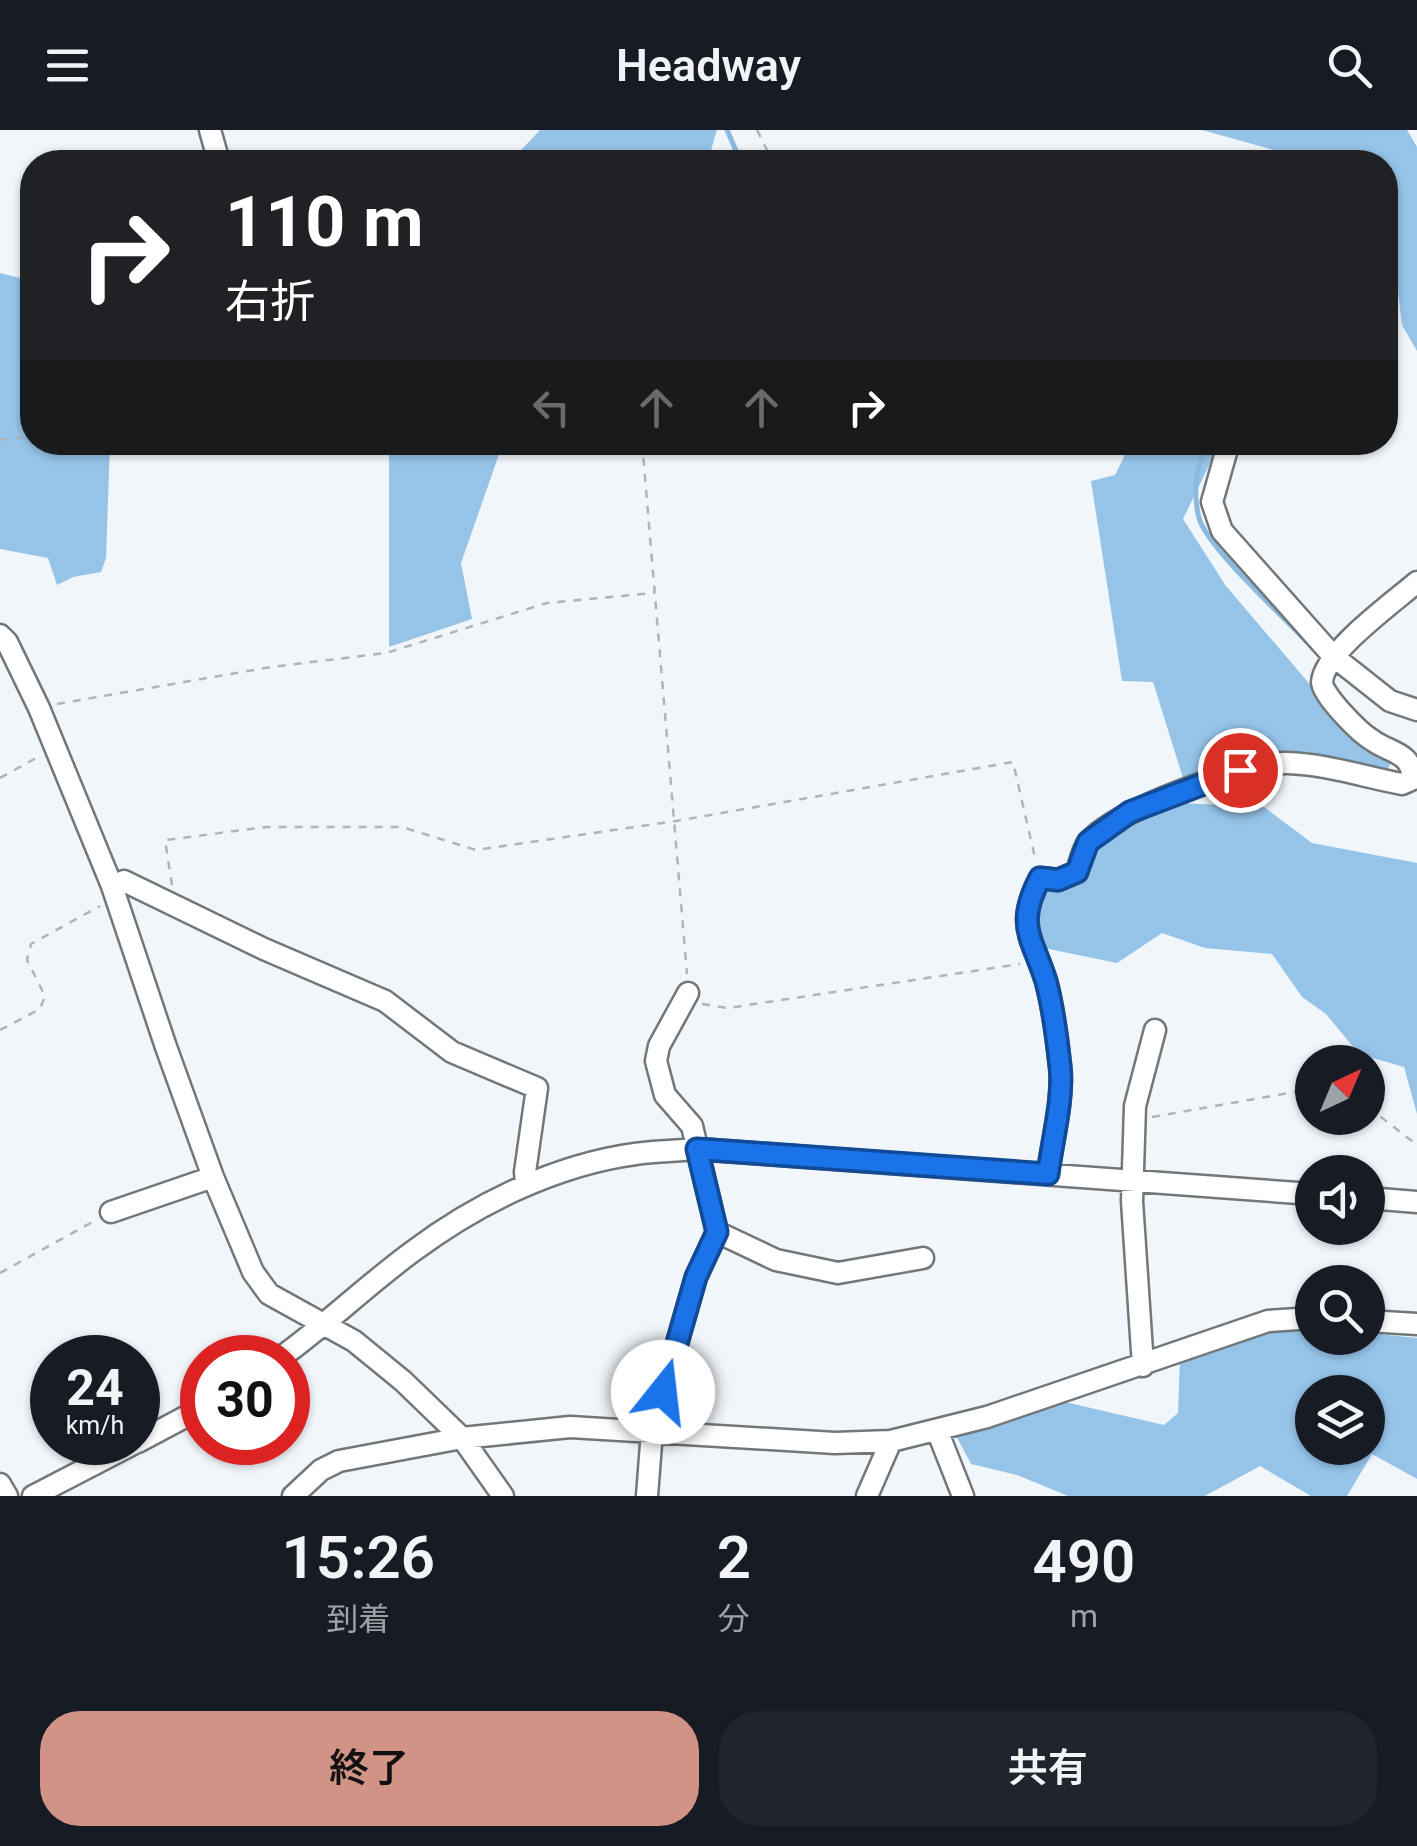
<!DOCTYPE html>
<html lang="ja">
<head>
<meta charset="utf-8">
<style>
	body { margin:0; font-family:Roboto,"Noto Sans JP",sans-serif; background:#20242c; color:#f1f3f6; height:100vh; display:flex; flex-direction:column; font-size:38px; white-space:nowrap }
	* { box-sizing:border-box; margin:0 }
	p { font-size:32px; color:#9ea1a6 }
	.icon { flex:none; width:55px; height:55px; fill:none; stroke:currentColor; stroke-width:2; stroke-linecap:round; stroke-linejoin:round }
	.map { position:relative; height:1366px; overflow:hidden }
	.side { display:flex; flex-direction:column; background:#171b24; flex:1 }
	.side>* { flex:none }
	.banner { position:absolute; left:20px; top:20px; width:1378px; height:305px; border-radius:40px; box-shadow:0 2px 8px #0004; background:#202124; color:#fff; overflow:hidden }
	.needle { width:65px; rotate:44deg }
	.controls { position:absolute; left:1295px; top:915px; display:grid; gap:20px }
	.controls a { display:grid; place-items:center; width:90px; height:90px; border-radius:50%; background:#171b24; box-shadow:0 2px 8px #0004; font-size:50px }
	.speed { position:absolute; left:30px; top:1205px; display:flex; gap:20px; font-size:50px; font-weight:700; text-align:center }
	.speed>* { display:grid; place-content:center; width:130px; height:130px; border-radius:50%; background:#171b24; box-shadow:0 2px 8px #0004; line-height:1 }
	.speed small { font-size:25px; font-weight:400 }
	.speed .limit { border:15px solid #d22; background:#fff; color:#111 }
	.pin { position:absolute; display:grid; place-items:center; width:85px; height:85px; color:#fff; margin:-42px; border:5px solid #fff; border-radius:50%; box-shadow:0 2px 10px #0007 }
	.me { position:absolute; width:110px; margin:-55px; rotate:16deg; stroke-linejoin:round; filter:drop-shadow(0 0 8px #0008) }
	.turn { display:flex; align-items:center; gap:35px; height:210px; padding:0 40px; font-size:45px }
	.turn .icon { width:130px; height:130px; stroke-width:2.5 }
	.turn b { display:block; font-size:70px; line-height:85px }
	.lanes { display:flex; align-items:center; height:95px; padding:0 40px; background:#0003; justify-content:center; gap:50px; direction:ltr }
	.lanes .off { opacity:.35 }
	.eta { display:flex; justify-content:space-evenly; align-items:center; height:170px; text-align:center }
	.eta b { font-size:60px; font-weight:600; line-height:70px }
	.button { display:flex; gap:20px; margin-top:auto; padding:20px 40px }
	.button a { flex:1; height:115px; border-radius:40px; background:#d29387; color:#111; font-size:40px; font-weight:600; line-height:115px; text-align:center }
	.button a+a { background:#20242c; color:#f1f3f6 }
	header { display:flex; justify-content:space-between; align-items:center; height:130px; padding:0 40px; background:#171b24; font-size:45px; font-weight:600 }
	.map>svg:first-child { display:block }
	.forest { fill:#96c4e9; fill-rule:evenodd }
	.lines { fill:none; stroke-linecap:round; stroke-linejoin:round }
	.stream { stroke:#8cbadf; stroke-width:5 }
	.minor-casing { stroke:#72777a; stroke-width:25 }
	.path { stroke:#b0b4b7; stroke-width:2.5; stroke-dasharray:8 8; stroke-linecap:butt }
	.minor { stroke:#fff; stroke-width:20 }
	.route-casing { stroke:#114b97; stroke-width:25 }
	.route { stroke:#1a73e8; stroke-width:18 }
</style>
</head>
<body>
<header><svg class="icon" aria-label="menu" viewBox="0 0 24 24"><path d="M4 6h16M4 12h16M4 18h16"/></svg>Headway<svg class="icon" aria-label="search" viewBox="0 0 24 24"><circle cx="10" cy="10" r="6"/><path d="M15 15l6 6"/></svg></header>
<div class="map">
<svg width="1417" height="1366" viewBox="0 0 1417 1366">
	<rect width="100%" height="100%" fill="#f1f6fb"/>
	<path class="forest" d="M540 0H717L709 27 688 32H510Z
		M1202 0H1407L1417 17V221L1402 195 1397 154 1385 133V32H1287L1277 21Z
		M0 143 32 151V312L110 313 106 428 101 442 73 447 57 455 48 428 0 419Z
		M389 313H503L461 433 472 489 389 517Z
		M1131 313H1220L1183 389 1226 456 1365 619 1391 632 1387 641 1263 620 1183 648 1153 552 1122 551 1091 351 1115 345Z
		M1180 673 1264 677 1312 713 1417 733V984L1404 937 1359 924 1326 884 1302 867 1272 824 1205 818 1162 803 1117 833 1044 818C1042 809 1036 797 1037 787 1043 736 1138 693 1180 673Z
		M1268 1195H1312V1208H1368V1203L1417 1208V1349L1372 1324 1347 1366H1311L1260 1336 1205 1366H1068L1017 1345 971 1334 954 1302 1065 1272 1164 1295 1178 1283 1180 1227ZM1312 1262H1368V1318H1312Z"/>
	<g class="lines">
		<path class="stream" d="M727 0 741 32
			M1207 312C1197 338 1192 360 1199 388 1207 417 1283 486 1306 511"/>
		<g class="minor-casing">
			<path id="minor" d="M210 0 219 32
				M1229 312 1212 372 1222 401 1333 526 1390 571 1417 580
				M0 505 7 512 39 578 112 756 166 917 213 1047 253 1142 269 1164 354 1211 403 1251 462 1308 503 1366
				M112 756 124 751 264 819 385 871 452 922 537 958 525 1042 526 1054
				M1048 1044C1052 1012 1064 966 1060 936 1057 908 1053 877 1046 851 1032 806 1015 796 1040 748L1058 750 1077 742C1080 733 1082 720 1088 713 1111 681 1248 632 1287 633 1325 634 1365 647 1402 654L1413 649C1411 621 1391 624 1372 610 1360 603 1322 565 1322 552 1324 522 1394 472 1417 452
				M1368 1068 1417 1072
				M111 1082 213 1047
				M717 1102 776 1130 838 1143 923 1128
				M1368 1191 1417 1194
				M280 1228C326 1195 367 1155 412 1122 476 1074 555 1035 635 1024 655 1021 676 1021 697 1019L1312 1064
				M1143 1236 1132 1071 1135 976 1155 900
				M937 1300 963 1366
				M138 1312 202 1278
				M0 1354 7 1366
				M33 1366 137 1312
				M293 1366 321 1340 339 1331 462 1308 570 1297 835 1313 891 1311 987 1287 1268 1191 1312 1188
				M647 1366 652 1301 696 1147 717 1102 692 996 665 965 656 931 659 916 688 863
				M867 1366 891 1311"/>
		</g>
		<path class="path" d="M757 0 773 32
			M0 310 32 306
			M642 312 687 844
			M57 574 271 537 386 523 547 473 654 463
			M0 648 38 627
			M172 755 165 710 267 697H402L476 720 676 691 1013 632 1036 732
			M702 874 728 878 1020 834
			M0 900 40 879 45 866 27 830 31 814 100 776
			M1368 977 1417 1015
			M1152 987 1312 959
			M0 1143 96 1090"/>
		<use href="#minor" class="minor"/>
	</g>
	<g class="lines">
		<g class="route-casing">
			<path id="route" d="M663 1262 696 1147 717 1102 697 1019 1048 1044C1052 1012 1064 967 1060 936 1057 908 1053 877 1046 851 1032 807 1015 796 1040 748L1058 750 1077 742 1088 712 1130 682 1240 640"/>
		</g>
		<use href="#route" class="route"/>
	</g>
</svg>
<div class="controls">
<a><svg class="needle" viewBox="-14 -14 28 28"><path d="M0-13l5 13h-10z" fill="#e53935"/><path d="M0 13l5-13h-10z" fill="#9ea1a6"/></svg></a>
<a><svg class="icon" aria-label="sound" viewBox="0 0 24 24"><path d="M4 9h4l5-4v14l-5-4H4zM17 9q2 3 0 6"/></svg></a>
<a><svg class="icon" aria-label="search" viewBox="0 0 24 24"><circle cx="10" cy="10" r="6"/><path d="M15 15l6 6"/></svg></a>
<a><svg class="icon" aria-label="layers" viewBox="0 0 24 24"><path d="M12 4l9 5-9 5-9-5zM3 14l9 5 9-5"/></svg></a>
</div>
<div class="speed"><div>24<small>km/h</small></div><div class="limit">30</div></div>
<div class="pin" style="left:1240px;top:640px;background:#d93025"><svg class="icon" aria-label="arrive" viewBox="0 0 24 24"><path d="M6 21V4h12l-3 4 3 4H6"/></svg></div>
<svg class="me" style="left:663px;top:1262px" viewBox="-20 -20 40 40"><circle r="19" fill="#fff"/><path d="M0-13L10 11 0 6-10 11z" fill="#1a73e8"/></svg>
<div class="banner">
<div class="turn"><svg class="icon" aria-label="right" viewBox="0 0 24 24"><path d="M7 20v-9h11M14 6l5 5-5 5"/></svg><div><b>110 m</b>右折</div></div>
<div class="lanes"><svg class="icon off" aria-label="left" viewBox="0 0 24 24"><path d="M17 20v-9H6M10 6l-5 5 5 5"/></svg><svg class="icon off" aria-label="ahead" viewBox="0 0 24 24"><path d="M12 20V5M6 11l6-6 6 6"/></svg><svg class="icon off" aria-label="ahead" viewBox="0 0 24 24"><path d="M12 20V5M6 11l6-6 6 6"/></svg><svg class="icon" aria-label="right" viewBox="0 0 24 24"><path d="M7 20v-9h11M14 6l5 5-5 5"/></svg></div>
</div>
</div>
<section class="side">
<div class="eta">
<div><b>15:26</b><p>到着</p></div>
<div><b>2</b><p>分</p></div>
<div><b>490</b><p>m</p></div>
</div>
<div class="button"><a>終了</a><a>共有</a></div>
</section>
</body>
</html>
